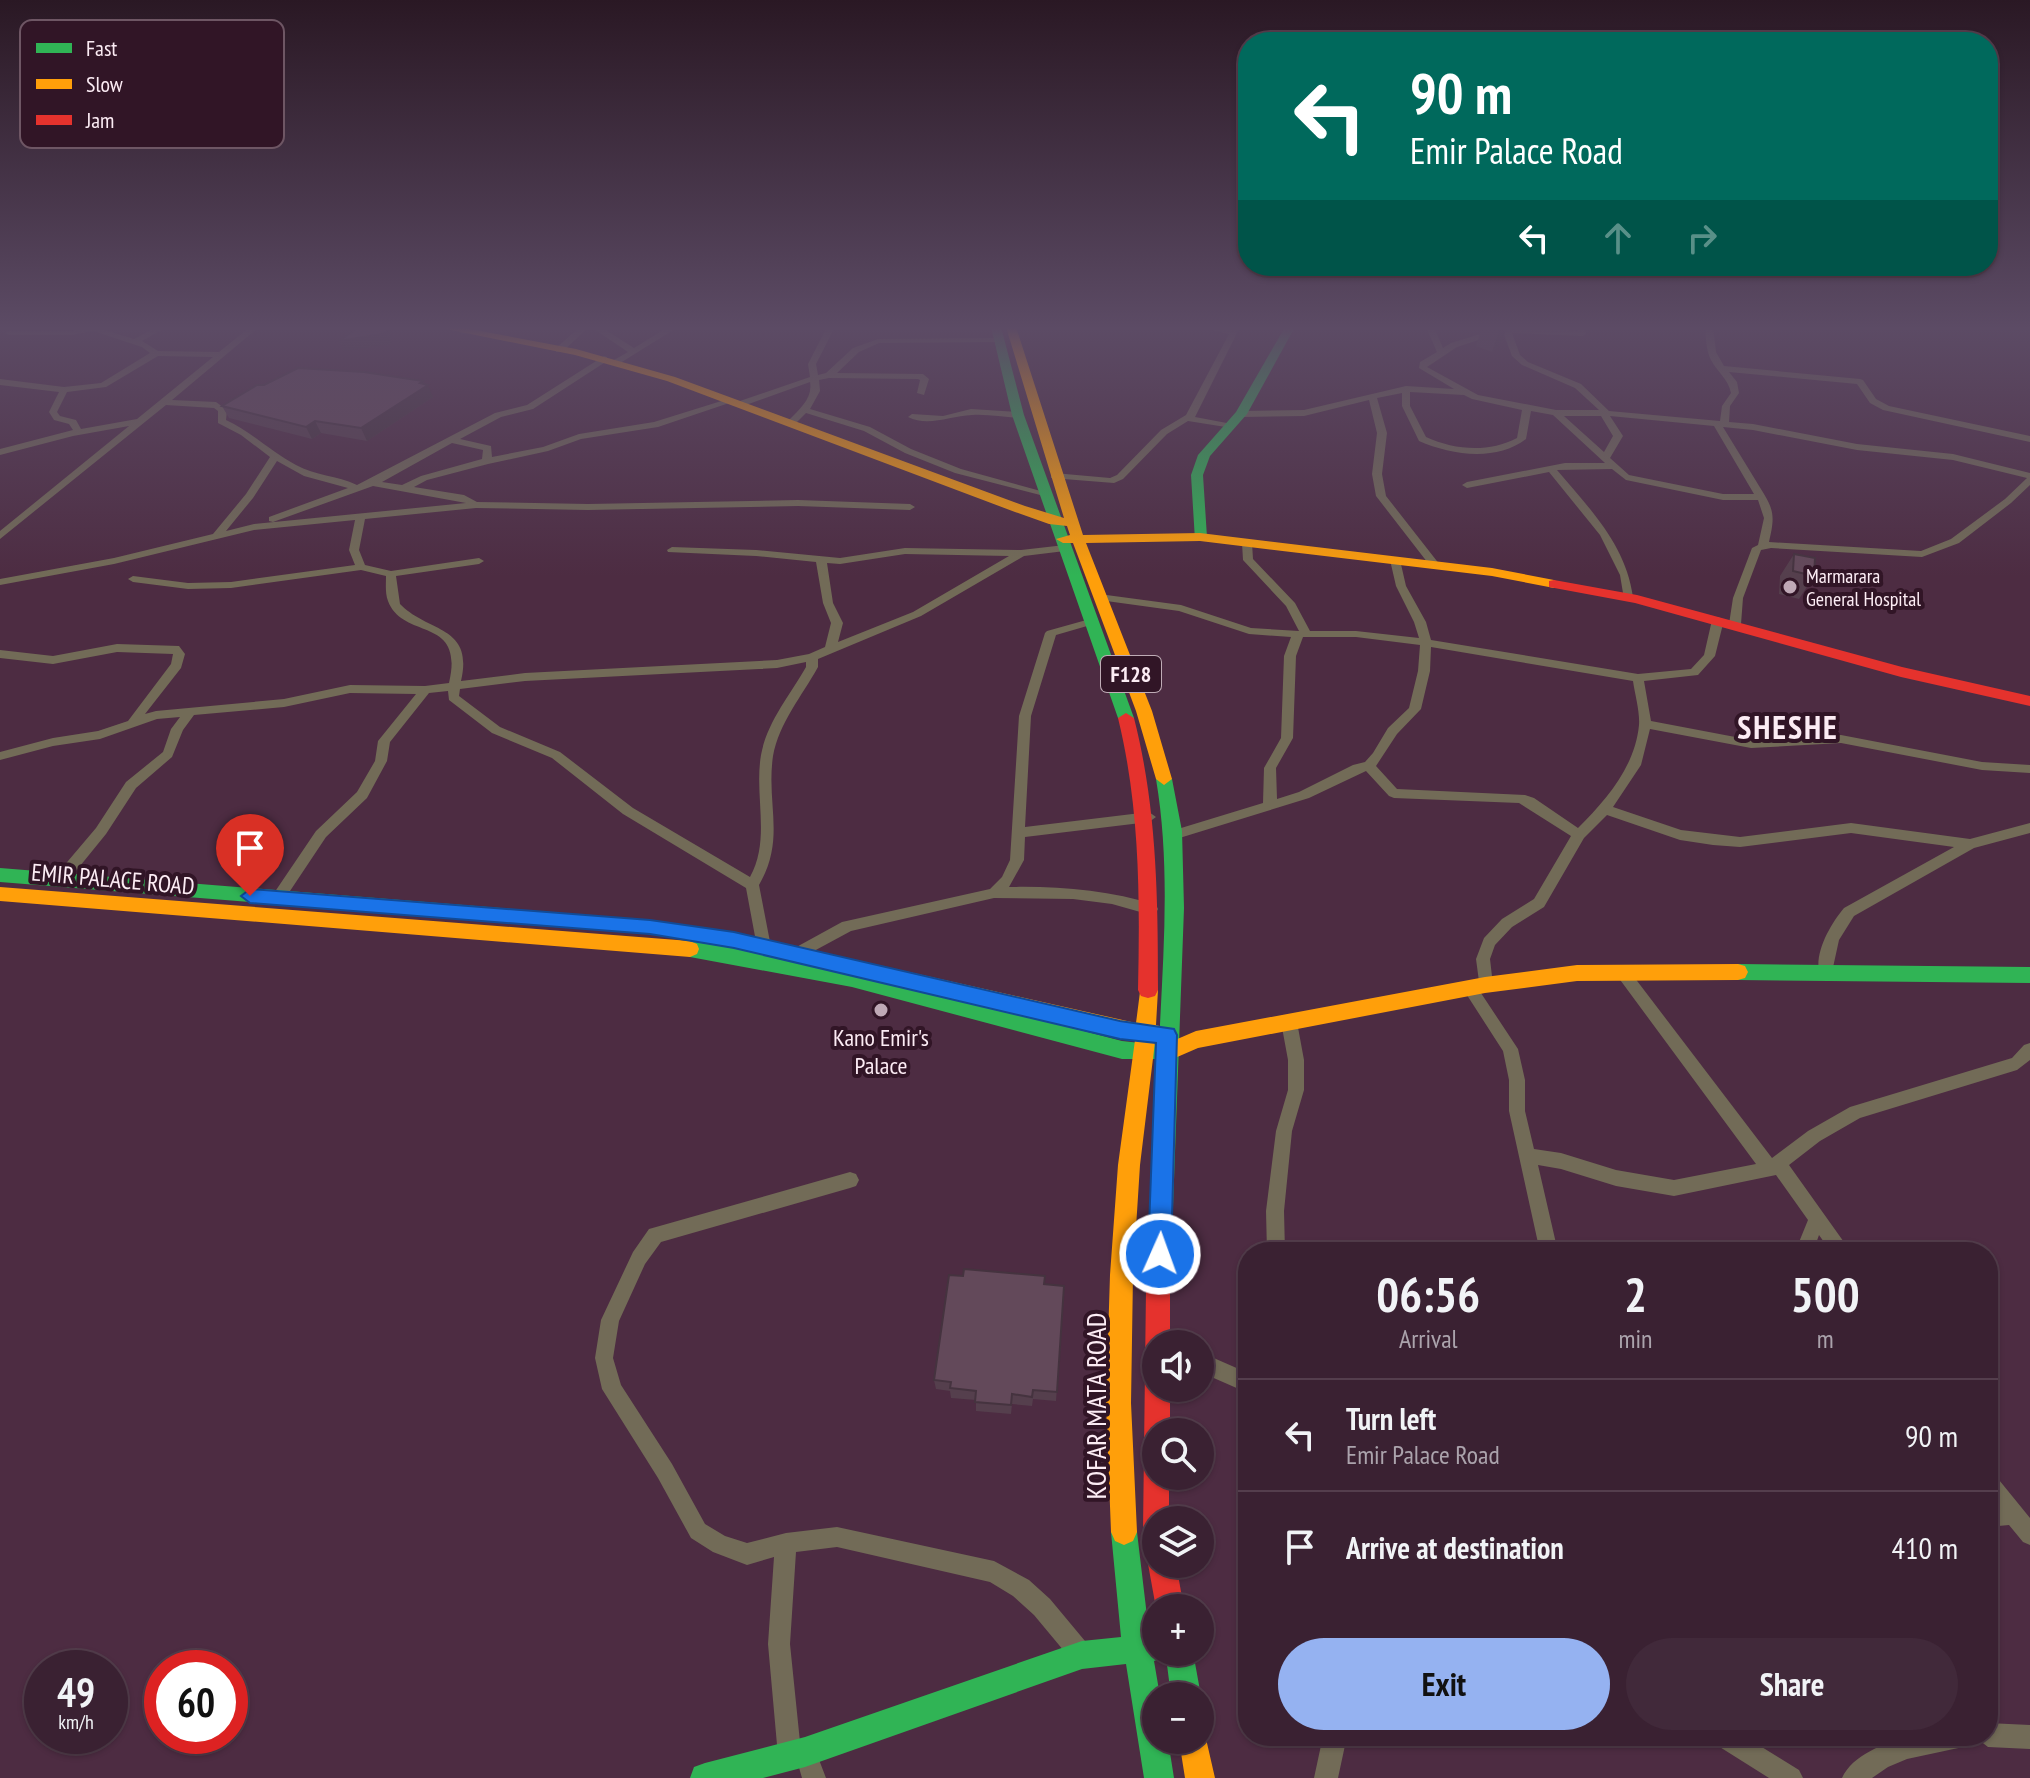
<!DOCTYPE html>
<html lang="en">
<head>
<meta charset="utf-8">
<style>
	body { margin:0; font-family:"PT Sans Narrow",sans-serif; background:#41293a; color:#f1f3f6; height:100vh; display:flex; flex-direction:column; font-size:30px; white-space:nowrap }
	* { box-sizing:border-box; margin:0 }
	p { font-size:26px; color:#aba3ac }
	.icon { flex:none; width:44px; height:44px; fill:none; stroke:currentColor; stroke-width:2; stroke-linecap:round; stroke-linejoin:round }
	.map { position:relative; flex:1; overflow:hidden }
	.side { position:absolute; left:1238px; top:1242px; width:760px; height:504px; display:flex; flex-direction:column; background:#3a2132; border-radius:32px; box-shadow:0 2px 6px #0004,0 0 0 2px #543e4d }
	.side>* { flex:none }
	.top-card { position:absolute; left:1238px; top:32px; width:760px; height:244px; border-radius:32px; box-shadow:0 2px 6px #0004,0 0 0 2px #543e4d; background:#00695c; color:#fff; overflow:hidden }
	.tools { position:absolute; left:1142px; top:1330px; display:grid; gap:16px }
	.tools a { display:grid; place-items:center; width:72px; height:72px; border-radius:50%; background:#3a2132; box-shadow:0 2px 6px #0004,0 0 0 2px #543e4d; font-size:40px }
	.speed { position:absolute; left:24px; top:1650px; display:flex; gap:16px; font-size:40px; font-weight:700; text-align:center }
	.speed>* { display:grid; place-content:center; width:104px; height:104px; border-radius:50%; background:#3a2132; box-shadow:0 2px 6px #0004,0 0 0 2px #543e4d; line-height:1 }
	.speed small { font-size:20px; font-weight:400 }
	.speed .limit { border:12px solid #d22; background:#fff; color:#111 }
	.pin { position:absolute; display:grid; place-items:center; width:68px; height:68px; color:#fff; margin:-82px -34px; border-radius:50% 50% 50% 0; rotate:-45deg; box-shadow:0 0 8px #0007 }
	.pin .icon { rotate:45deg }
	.me { position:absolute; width:88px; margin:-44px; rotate:2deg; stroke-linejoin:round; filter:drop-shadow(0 0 6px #0008) }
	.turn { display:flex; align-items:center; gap:28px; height:168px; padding:0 40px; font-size:36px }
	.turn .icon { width:104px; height:104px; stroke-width:2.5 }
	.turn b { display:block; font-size:56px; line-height:68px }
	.lanes { display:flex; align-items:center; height:76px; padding:0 40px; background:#0003; justify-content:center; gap:40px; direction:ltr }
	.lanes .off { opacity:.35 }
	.eta { display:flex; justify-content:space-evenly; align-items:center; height:136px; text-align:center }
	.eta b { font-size:48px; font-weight:600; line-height:56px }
	.action { display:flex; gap:16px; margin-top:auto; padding:16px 40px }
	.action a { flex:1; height:92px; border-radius:48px; background:#95b2f1; color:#111; font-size:32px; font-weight:600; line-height:92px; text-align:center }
	.action a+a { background:#41293a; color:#f1f3f6 }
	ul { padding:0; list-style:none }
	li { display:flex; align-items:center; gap:24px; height:112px; padding:0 40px; border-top:2px solid #543e4d }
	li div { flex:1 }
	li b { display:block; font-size:30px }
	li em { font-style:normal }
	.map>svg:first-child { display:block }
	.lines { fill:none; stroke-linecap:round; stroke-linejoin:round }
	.street { fill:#726b57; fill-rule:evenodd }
	.fast { fill:#30b455; fill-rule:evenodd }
	.slow { fill:#ff9f0a; fill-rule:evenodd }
	.jam { fill:#e5322d; fill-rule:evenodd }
	.wall { fill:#553f4d }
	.shaded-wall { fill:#45333f }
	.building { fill:#63495a; stroke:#45333f; stroke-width:2 }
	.route { fill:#1a73e8; stroke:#114b97; stroke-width:2 }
	.poi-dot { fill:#bfa9b6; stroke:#311526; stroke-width:3 }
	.labels { text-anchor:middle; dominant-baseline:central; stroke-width:8; stroke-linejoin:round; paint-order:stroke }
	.far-poi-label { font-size:20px; fill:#fcecf4; stroke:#311526; text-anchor:start }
	.shield { fill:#311526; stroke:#bfacb6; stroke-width:2 }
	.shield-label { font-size:22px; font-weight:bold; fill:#fcecf4 }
	.street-label { font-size:24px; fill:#fcecf4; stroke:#311526 }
	.poi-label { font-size:24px; fill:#fcecf4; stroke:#311526 }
	.near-street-label { font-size:28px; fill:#fcecf4; stroke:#311526 }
	.district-label { font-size:32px; font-weight:bold; letter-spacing:2px; fill:#fcecf4; stroke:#311526 }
	.key { fill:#311526; stroke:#6e5664; stroke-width:2 }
	.key-label { font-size:22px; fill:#fcecf4 }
</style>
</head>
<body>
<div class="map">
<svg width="2030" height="1778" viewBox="0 0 2030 1778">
	<rect width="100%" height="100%" fill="#4d2c42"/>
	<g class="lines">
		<path class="street" d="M88 327H104L101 329 134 339 157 327H167L142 341 158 351 219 352 250 327H259L172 400 216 402 227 410 226 420C252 432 271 452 296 465 315 476 337 475 357 485L495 413 527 405 604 356 607 357V361L533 409 501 417 460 439 491 446 492 457 543 447 579 434 654 422 731 398 735 401 658 427 581 439 548 451 488 464 427 480 414 487 464 495 477 502 588 504 798 500 910 504 915 507 910 510 798 506 588 510 476 508 365 519 359 550 365 565 391 571 479 558 484 561 479 564 396 576 400 604C428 633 474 625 461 681L525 673 777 660 809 654 825 647 831 623 823 603 816 562 756 556 668 552 667 550 672 547 756 550 840 558 905 548 1021 550 1065 545 1070 548 1065 551 1024 556 921 616 818 659V667C802 696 779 723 773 756 766 805 786 838 759 885L771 947 769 951H759L757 947 746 888 623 814 552 758 492 733 449 700 448 691 429 693 390 742 387 761 367 798 326 837 282 903H272L270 899 316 831 357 792 375 761 378 741 416 694 350 693 284 707 194 715 183 730 172 757 136 788 106 834 67 882 62 883 55 878 57 874 96 828 126 782 163 752 171 729 180 717 157 719 100 739 53 746 0 760V752L53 738 98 731 128 721 171 664 173 654 117 652 53 664 0 658V650L53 656 117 644 179 646 185 654 181 668 145 714 156 711 284 699 350 685 425 686 449 683C465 615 403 641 388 601 385 593 386 584 386 576L361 570 231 588 188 589 133 582 128 579 133 576 188 583 231 582 355 565 349 550 355 520 254 530 114 564 0 585V579L114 558 213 534 246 494 270 457 241 435 218 423V411L214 408 166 405 0 539V531L129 426 73 436 0 455V449L73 430 69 424 54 420 49 412 59 392 0 385V379L64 387 101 383 150 353 142 347 93 331 72 335H9L5 333 9 331H72ZM158 356 213 357 137 419 81 429 76 420 60 416 57 412 67 392 106 387ZM452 443 483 450 482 459 421 476 402 485 382 482ZM277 461 304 476 348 488 269 517V521L273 522 373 486 466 503 254 524 226 531 253 498ZM905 554 1009 556 913 612 838 642 843 623 833 603 827 563 840 564ZM806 662V667C790 695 767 722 761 755 754 796 771 839 750 877L633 808 560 752 500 727 459 696 460 689 525 681 777 668Z
			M477 327H495L463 334 459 332Z
			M580 327H589L562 352H556V348Z
			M591 327H601L634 348 668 327H678L617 365 613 362 614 360 628 352Z
			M827 327H835L816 364 818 375 826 373 853 348 878 339 1002 338V342H999L879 343 859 352 837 373 923 374 929 379 924 395 917 393 920 380 918 379 829 378 819 380 820 391 810 409 870 427 911 449 961 469 1048 493V497L955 473 905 453 864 431 806 413 795 424H789V420C800 409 813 398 810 382L743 406H737V402L810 377 808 364Z
			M1199 327 1231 329 1232 327H1240L1195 417 1232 424V428L1188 421 1167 434 1123 479 1114 483 1051 478V474L1054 473 1110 478 1117 475 1161 430 1186 415 1229 334Z
			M1426 327H1434L1443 348 1451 343 1503 327 1578 331 1577 327H1585L1586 334 1582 336 1512 333 1520 355 1528 362 1581 384 1609 411 1720 421 1722 406 1731 393C1728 378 1717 372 1711 360 1706 350 1706 338 1705 327H1713L1716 352 1724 366 1860 379 1863 380 1876 399 1889 406 2030 436V442L1883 410 1870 403 1857 384 1729 372 1737 382 1739 393 1730 406 1729 422 1753 424 1857 444 1953 454 2030 473V485L2011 503 1959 543 1922 557 1771 548 1761 550 1743 598 1741 624 1735 627 1729 624 1733 598 1752 548 1758 545 1764 518 1758 500H1723L1626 480 1612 469 1557 470C1590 509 1626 545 1633 597L1628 600 1624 599 1620 575 1600 535 1549 472 1467 488 1462 485 1467 482 1565 463H1605L1553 415 1531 411 1526 439C1496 462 1451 455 1419 441L1402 406V393L1377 398 1387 433 1382 474 1386 496 1440 565 1435 568 1431 567 1376 496 1372 474 1377 433 1369 400 1304 416 1241 417 1237 414 1241 411 1304 410 1406 386 1454 389 1419 368 1420 362 1437 352ZM1503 332 1512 356 1522 365 1575 388 1599 410H1556L1478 395 1427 367 1457 347ZM1410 392 1464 395 1472 399 1522 410 1517 438C1488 453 1455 450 1426 437L1410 406ZM1564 416H1601L1613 436 1604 452ZM1610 416 1714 426 1754 494H1723L1629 475 1610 458 1623 436ZM1723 427 1753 430 1857 450 1953 460 2027 478 2005 499 1951 539 1921 551 1769 542C1774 520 1775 512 1764 494Z
			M971 409 1018 412 1022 415 1018 418C1003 417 987 414 972 415 950 416 928 427 908 417L912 414 943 416Z
			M1247 540 1252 543 1253 559 1295 603 1310 631H1356L1419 638 1414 622 1396 586 1390 560 1395 557 1400 560 1406 586 1426 622 1431 640 1638 674 1691 669 1704 655 1712 620 1718 617 1724 620 1715 656 1698 675 1644 681 1651 721 1751 740 1841 735 1982 762 2030 765V773L1982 770 1841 743 1751 748 1650 729 1641 765 1613 807 1681 830 1740 837 1851 823 1970 839 2030 823V833L1974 848 1854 916 1839 940 1832 972 1830 976 1825 978 1820 976C1813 954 1830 925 1844 908L1954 847 1851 833 1740 847 1713 845 1680 840 1607 815 1584 838 1544 907 1512 927 1495 945 1490 959 1493 985 1490 989 1485 991 1480 989 1476 959 1484 938 1502 919 1534 899 1571 836 1519 803 1394 798 1389 796 1366 771 1309 798 1173 840 1166 835 1168 832 1263 803 1264 768 1281 738 1284 656 1291 637 1249 634 1179 611 1099 600 1094 597 1099 594 1181 605 1251 628 1299 631 1286 606 1243 560 1242 543ZM1303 637H1356L1420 645 1418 671 1409 708 1388 728 1373 753 1365 762 1353 765 1299 792 1277 799 1276 768 1293 738 1296 656ZM1431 647 1633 681C1635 695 1640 712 1639 725 1635 767 1606 800 1578 828L1534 798 1525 795 1397 789 1376 766 1397 734 1421 709 1430 671Z
			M1090 619 1096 622 1094 624 1056 635 1031 716 1025 827 1149 812 1156 817 1149 822 1025 837 1024 860 1009 887C1059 886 1108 890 1156 905L1158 909 1156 913 1151 915 1112 904 1073 899 994 898 851 931 801 958 798 963H788L786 959 791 950 842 922 990 889 1002 877 1010 860 1019 716 1045 633 1047 631Z
			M1623 967 1628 969 1772 1158 1808 1131 1850 1107 2012 1058 2024 1045 2030 1043V1060L2017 1070 1860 1118 1820 1141 1789 1165 1851 1252H1831L1819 1235 1813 1252H1795L1808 1220 1776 1175 1674 1196 1616 1186 1561 1169 1538 1165 1558 1252H1540L1509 1111V1080L1503 1051 1465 992 1462 988 1465 984 1470 982 1475 984 1518 1049 1525 1080V1111L1534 1149 1561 1153 1616 1170 1674 1180 1756 1164 1618 977 1616 973 1618 969Z
			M1289 1015 1294 1017 1297 1022 1304 1060V1090L1292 1131 1284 1211 1285 1252H1267L1266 1211 1276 1131 1288 1090V1060L1281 1022 1284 1017Z
			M850 1172 856 1174 859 1180 856 1186 850 1188 661 1242 645 1264 619 1321 613 1358 621 1385 672 1464 705 1524 725 1536 747 1543 786 1533 837 1527 994 1561 1029 1580 1050 1599 1090 1647 1093 1655 1090 1663 1082 1666 1074 1663 1034 1615 1013 1596 990 1582 837 1547 796 1552 790 1644 800 1742 805 1740 813 1744 826 1778H802L798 1764 790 1768 782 1764 778 1756 768 1644 774 1557 747 1565 713 1552 691 1538 658 1478 602 1389 595 1358 601 1320 633 1252 649 1229Z
			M1200 1352 1248 1373V1393L1200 1372Z
			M1988 1472 1995 1475 2030 1518V1545L2023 1542 2009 1525 1988 1527V1507L1994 1506 1988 1498Z
			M1988 1723 2030 1725V1749L1988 1747 1979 1740 1977 1744 1907 1759 1888 1767 1872 1778H1842C1852 1755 1884 1744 1906 1736H1988Z
			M1323 1736H1347L1338 1778H1314Z
			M1711 1736H1744L1799 1770 1803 1778H1769L1715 1744Z"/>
		<path class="fast" d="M991 327H1001L1024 415 1134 718 1132 722 1126 723 1118 718 1012 415Z
			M1285 327H1295L1247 414 1210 456 1203 475 1207 537 1195 540 1191 475 1198 455 1236 412Z
			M1164 773 1172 779 1182 831 1184 908 1170 1289 1166 1297 1158 1301 1150 1297 1146 1289 1158 1059H1122L852 987 690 957 683 954 681 949 683 944 690 941C837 963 979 1004 1122 1041L1159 1045C1163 956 1171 868 1156 779Z
			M0 868 650 920 725 932 732 934 734 939 732 944 725 946 650 934 0 882Z
			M1738 964 2030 967V983L1738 980 1731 978 1728 972 1731 966Z
			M1124 1519 1133 1523 1137 1532 1149 1633H1156V1652H1193L1201 1696 1200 1697 1171 1696 1166 1657 1154 1661 1160 1696H1156V1740H1168L1174 1778H1144L1126 1664 1082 1669 805 1767 763 1778H690L694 1767 705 1763 805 1737 1082 1641 1121 1637 1111 1532 1115 1523Z"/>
		<path class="slow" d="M436 327H459L576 349 675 377 1025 506 1064 518 1006 327H1016L1083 535 1200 533 1492 568 1554 580 1561 584 1554 588 1492 576 1200 541 1086 543 1152 711 1172 779 1164 785 1156 779 1136 711 1073 543H1063L1056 539 1070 535 1067 526 1049 524 1015 512 667 381 575 355Z
			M0 887 690 941 697 944 699 949 697 954 690 957 0 901Z
			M1738 964 1745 966 1748 972 1745 978 1738 980 1577 981 1485 993 1198 1048 1168 1061 1161 1058 1158 1052 1161 1046 1196 1031 1485 977 1577 965Z
			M882 966 1136 1023 1141 984 1148 982 1155 984 1158 990 1156 1025 1166 1028 1169 1034 1166 1040 1155 1042 1140 1165 1133 1275 1131 1403 1137 1532 1133 1541 1124 1545 1115 1541 1111 1532 1106 1403 1110 1275 1118 1165 1135 1040 882 982 875 980 872 974 875 968Z
			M1200 1728 1204 1730 1215 1778H1185L1179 1740H1200Z"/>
		<path class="jam" d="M1554 580 1637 595 1902 667 2030 696V706L1901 677 1635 603 1549 587V581Z
			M1126 713 1134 718C1157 808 1158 898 1158 990L1155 996 1148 998 1141 996 1138 990C1140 898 1140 808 1118 718Z
			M725 932 843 957 850 960 853 965 850 970 843 973 725 946 718 944 716 939 718 934Z
			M1158 1277 1166 1281 1170 1289V1344H1156V1388H1170V1432H1156V1476H1169V1520H1156V1543L1147 1539 1143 1530 1146 1289 1150 1281Z
			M1156 1553V1564H1176L1184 1608H1156L1148 1564Z"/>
	</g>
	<path class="wall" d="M1482 327H1507L1502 341 1492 352 1476 346Z
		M423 381 433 397 367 441 321 433 312 439 229 418 222 406 264 385Z
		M1794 554 1814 576 1799 599 1779 594 1780 576Z
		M1044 1284 1064 1286 1056 1401 1033 1399 1032 1406 1012 1404 1011 1414 976 1411V1400L951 1398 950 1391 936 1389 934 1380Z"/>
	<path class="shaded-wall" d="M387 327 391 335V344L344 351 339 341Z
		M1502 327H1507L1502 341 1492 352 1499 331Z
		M423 381 425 387 428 385 433 397 367 441 361 428Z
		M315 421 321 433 312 439 306 427Z"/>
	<path class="building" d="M359 327H387V333L339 341Z
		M1487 327H1502L1499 331Z
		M298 368 364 372 423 381 420 383 428 385 361 428 315 421 306 427 222 406 257 385H264Z
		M1794 554 1815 558 1814 576 1793 571Z
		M964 1269 1045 1276 1044 1284 1064 1286 1057 1392 1033 1390 1032 1397 1012 1394 1011 1405 975 1402 976 1391 950 1388 951 1382 934 1380 949 1275 963 1276Z"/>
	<linearGradient id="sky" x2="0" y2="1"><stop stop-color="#2a1824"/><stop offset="0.57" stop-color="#5c4b65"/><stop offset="1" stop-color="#5c4b65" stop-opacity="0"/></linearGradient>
	<rect width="2030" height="576" fill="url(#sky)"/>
	<path class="route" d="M250 889 650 920 734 932 1120 1021 1174 1029 1177 1035 1171 1254 1168 1262 1160 1266 1151 1262 1148 1254 1156 1043 1120 1039 734 948 650 934 250 903 241 896Z"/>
	<g class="poi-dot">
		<circle cx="1790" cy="587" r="8"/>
		<circle cx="881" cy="1010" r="8"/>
	</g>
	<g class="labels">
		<g class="far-poi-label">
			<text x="1806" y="576">Marmarara<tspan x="1806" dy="23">General Hospital</tspan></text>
		</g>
		<rect class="shield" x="1101" y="656" width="60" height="36" rx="6"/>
		<g class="shield-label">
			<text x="1131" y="674">F128</text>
		</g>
		<g class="street-label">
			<text transform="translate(113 879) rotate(5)">EMIR PALACE ROAD</text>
		</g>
		<g class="poi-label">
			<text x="881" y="1037">Kano Emir's<tspan x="881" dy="28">Palace</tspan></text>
		</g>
		<g class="near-street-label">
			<text transform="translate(1095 1406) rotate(-90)">KOFAR MATA ROAD</text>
		</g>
		<g class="district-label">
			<text x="1788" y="727">SHESHE</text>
		</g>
	</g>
	<rect x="20" y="20" width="264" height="128" rx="12" class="key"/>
	<rect x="36" y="43" width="36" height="10" fill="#30b455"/>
	<rect x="36" y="79" width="36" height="10" fill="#ff9f0a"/>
	<rect x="36" y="115" width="36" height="10" fill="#e5322d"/>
	<g class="key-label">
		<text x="86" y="56">Fast</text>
		<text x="86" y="92">Slow</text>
		<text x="86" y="128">Jam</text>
	</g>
</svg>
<div class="tools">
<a><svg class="icon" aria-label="sound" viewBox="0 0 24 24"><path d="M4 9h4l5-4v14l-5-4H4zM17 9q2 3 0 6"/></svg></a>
<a><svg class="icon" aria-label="search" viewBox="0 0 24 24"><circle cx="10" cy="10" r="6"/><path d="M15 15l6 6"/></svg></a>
<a><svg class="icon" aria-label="layers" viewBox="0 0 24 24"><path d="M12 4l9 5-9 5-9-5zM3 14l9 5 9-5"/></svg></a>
<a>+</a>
<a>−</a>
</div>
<div class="speed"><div>49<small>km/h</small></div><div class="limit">60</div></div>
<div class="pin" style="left:250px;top:896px;background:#d93025"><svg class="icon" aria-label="arrive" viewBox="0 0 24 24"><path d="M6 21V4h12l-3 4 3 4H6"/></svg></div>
<svg class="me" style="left:1160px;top:1254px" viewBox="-20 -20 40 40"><circle r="17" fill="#1a73e8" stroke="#fff" stroke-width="3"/><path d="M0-11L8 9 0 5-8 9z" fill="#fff"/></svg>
<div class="top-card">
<div class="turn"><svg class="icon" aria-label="left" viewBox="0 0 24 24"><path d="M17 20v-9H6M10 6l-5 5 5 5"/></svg><div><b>90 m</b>Emir Palace Road</div></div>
<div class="lanes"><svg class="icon" aria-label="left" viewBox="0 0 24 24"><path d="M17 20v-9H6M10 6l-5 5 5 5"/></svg><svg class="icon off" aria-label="ahead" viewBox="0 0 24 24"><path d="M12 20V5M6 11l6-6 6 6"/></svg><svg class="icon off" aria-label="right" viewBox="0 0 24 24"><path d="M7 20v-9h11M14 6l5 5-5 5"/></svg></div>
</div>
<section class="side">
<div class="eta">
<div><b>06:56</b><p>Arrival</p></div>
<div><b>2</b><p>min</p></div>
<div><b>500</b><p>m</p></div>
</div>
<ul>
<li><svg class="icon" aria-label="left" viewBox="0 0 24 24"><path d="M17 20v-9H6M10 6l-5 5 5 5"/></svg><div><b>Turn left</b><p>Emir Palace Road</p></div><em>90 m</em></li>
<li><svg class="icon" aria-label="arrive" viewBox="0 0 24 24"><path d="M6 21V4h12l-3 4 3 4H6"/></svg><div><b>Arrive at destination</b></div><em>410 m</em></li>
</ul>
<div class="action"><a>Exit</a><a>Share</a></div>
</section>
</div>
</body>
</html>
